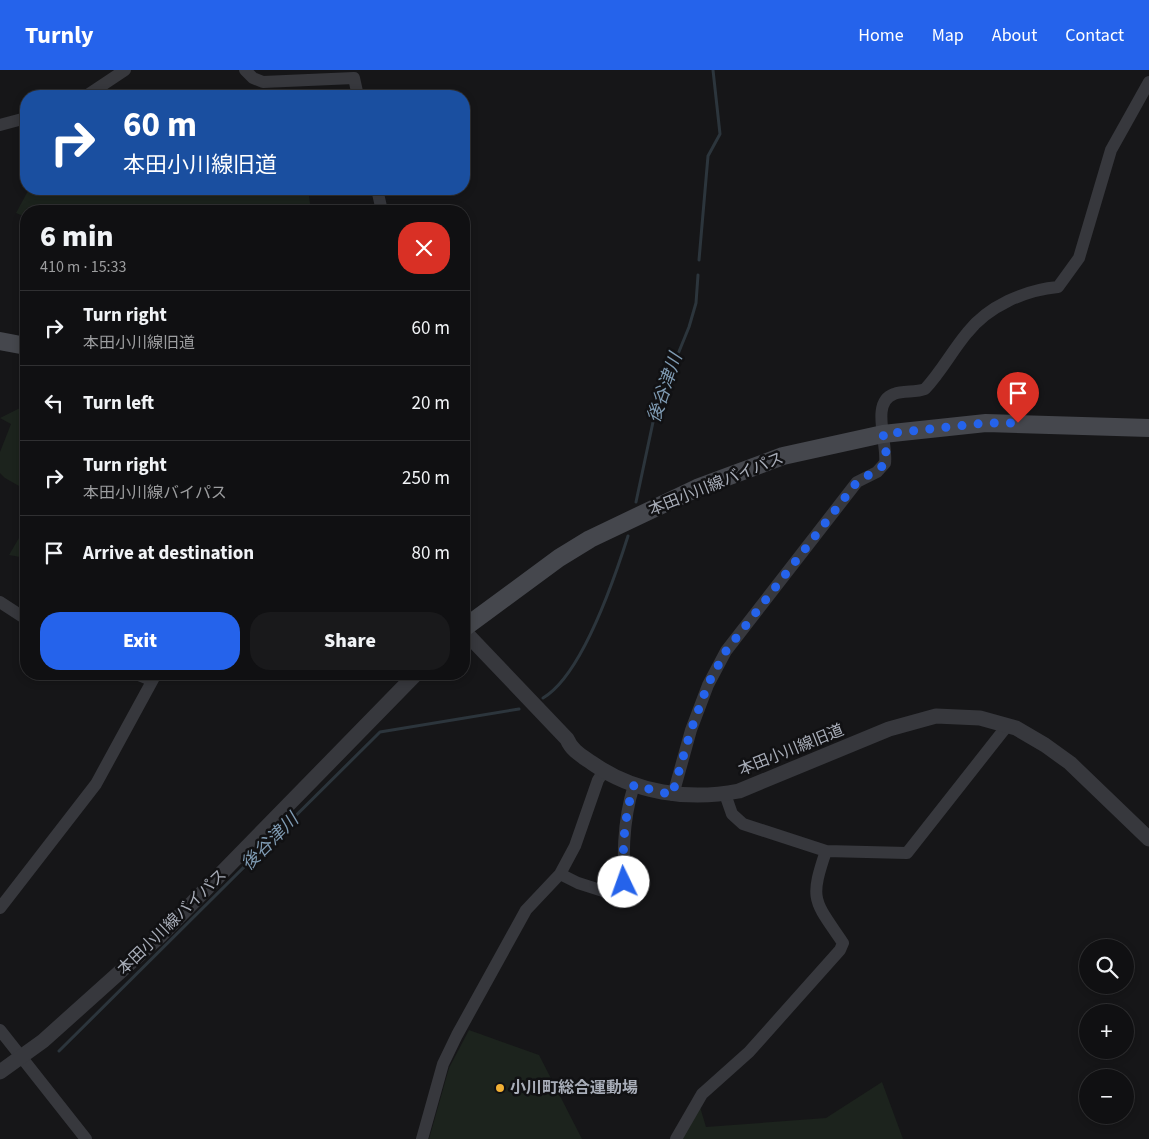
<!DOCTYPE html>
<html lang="en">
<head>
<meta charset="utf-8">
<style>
	body { margin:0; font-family:"Source Sans 3","Noto Sans JP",sans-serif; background:#19191b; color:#f1f3f6; height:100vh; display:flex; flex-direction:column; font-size:19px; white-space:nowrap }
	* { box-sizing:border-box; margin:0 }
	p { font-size:16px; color:#9c9d9f }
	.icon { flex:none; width:28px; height:28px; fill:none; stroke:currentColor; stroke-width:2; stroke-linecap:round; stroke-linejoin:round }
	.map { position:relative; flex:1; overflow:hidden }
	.sheet { position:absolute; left:20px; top:135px; width:450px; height:475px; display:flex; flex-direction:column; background:#101012; border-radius:20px; box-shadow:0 2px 8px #0003,0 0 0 1px #303032 }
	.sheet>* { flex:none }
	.hud { position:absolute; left:20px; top:20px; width:450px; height:105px; border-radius:20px; box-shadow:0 2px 8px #0003,0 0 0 1px #303032; background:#1a4fa0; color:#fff; overflow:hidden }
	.fabs { position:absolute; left:1079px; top:869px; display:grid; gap:10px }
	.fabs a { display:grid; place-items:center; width:55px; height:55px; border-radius:50%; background:#101012; box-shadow:0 2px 8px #0003,0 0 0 1px #303032; font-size:25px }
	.pin { position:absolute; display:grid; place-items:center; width:42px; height:42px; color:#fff; margin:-51px -21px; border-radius:50% 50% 50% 0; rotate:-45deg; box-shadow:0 0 5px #0007 }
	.pin .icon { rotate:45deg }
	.me { position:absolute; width:55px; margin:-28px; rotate:357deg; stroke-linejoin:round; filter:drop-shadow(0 0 4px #0008) }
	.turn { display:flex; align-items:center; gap:18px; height:105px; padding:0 20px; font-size:22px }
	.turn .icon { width:65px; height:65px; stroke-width:2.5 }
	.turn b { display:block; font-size:35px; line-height:42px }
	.round { display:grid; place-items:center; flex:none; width:52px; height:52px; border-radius:20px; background:#19191b }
	.head { display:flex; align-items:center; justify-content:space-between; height:85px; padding:0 20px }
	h1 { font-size:30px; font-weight:800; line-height:38px }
	.action { display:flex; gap:10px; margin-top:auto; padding:10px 20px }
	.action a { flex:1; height:58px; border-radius:20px; background:#2563eb; color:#fff; font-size:20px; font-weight:800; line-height:58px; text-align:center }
	.action a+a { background:#19191b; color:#f1f3f6 }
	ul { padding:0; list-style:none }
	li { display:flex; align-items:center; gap:15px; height:75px; padding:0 20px; border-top:1px solid #303032 }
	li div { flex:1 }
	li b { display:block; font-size:19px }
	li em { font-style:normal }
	header { display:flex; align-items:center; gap:30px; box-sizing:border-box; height:70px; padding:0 25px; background:#2563eb; color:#fff }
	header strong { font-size:24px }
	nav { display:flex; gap:28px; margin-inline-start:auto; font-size:18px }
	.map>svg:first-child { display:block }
	.green { fill:#1c231d }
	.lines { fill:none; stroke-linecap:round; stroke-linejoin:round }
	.stream { stroke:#2c353c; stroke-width:3 }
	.minor { stroke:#37383d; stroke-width:12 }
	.tertiary { stroke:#37383d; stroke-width:15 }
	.secondary { stroke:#45474d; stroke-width:18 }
	.route { stroke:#2563eb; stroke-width:9; stroke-dasharray:0 16.2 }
	.poi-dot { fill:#f2b134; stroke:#111113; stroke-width:2 }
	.labels { text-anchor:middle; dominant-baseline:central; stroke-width:5; stroke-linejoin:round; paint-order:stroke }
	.street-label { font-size:16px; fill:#a8adb8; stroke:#111113 }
	.poi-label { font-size:16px; font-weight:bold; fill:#a8adb8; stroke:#111113; text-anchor:start }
	.water-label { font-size:18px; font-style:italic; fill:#7f9bb3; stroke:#111113 }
</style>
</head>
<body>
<header>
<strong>Turnly</strong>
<nav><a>Home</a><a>Map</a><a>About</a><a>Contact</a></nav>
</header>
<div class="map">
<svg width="1149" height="1069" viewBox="0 0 1149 1069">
	<rect width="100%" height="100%" fill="#161618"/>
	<path class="green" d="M29 119H308L311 141H26V147L16 143Z
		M26 335V420L5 408 0 403V382L11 354 0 348Z
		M26 456V488L9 485Z
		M469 960 539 985 582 1069H429L449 998Z
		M882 1012 903 1069H681L700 1037 706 1057 826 1048Z"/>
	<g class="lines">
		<path class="stream" d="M699 190 708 86 720 64 713 0
			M636 432 656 338 689 257 696 233 698 205
			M543 628C582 605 614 510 628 466
			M59 981 380 662 519 639"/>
		<path class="minor" d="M245 0 253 8 263 12 354 8 358 26
			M86 26 125 0
			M0 55 26 48
			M377 119 382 141
			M0 532 26 549
			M136 604 151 610
			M725 724 732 744 743 754 826 781 907 783 1007 656
			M673 725 691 660 708 615 726 581 857 412 877 402 885 393C888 374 870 332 894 324 904 320 915 323 925 319 941 302 952 281 967 263 988 236 1025 220 1058 217L1079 188 1111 80 1149 12
			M560 804 578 813 625 828C623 789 622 753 634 715
			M0 838 96 714 156 604
			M0 960 86 1069
			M422 1069 443 994 457 965 526 840 560 804 575 776 598 710 604 701
			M676 1069 702 1024 749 982 840 880 843 873C814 830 809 831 826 781"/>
		<path class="tertiary" d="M464 561 567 669C572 681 582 686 592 693 635 723 688 731 739 721L889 659 936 646 980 648 1016 658 1045 675 1070 693 1149 769
			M0 1002 43 971 160 866 416 604"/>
		<path class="secondary" d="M0 271 26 276
			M464 558 559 488 590 469 697 418 783 386 883 364 986 353 1149 358"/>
	</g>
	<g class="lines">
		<path class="route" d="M624 812C622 779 624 747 634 715L672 725 691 660 708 614 726 581 857 412C883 395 891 401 883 364L986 353H1018"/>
	</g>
	<circle class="poi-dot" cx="500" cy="1018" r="5"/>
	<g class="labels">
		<g class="street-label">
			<text transform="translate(716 414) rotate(-22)">本田小川線バイパス</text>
			<text transform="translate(791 680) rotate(-22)">本田小川線旧道</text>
			<text transform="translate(172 852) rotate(-44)">本田小川線バイパス</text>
		</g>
		<g class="poi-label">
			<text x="510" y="1018">小川町総合運動場</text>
		</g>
		<g class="water-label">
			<text transform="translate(665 318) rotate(-71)">後谷津川</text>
			<text transform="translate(270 772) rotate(-45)">後谷津川</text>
		</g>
	</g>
</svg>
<div class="fabs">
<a><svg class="icon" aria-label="search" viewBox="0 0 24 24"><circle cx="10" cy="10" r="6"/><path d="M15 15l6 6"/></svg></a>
<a>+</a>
<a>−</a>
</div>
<div class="pin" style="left:1018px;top:353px;background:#d93025"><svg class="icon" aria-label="arrive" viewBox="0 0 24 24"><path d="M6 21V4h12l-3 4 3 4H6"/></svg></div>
<svg class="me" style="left:624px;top:812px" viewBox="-20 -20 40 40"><circle r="19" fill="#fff"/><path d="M0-13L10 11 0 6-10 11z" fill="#2563eb"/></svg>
<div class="hud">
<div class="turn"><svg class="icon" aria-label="right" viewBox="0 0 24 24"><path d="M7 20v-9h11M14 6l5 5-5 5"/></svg><div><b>60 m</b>本田小川線旧道</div></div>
</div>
<section class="sheet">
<div class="head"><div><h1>6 min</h1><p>410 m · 15:33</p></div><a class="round" style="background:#d93025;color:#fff"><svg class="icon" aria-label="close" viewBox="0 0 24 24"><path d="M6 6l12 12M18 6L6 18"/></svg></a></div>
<ul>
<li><svg class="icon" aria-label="right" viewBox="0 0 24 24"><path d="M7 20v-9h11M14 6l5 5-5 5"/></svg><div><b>Turn right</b><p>本田小川線旧道</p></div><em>60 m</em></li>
<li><svg class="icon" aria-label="left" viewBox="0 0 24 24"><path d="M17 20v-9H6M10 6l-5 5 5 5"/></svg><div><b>Turn left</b></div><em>20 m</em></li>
<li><svg class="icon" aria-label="right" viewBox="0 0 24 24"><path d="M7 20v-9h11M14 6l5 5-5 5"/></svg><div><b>Turn right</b><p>本田小川線バイパス</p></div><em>250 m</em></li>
<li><svg class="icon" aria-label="arrive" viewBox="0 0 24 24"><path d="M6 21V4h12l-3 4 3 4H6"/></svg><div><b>Arrive at destination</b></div><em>80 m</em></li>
</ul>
<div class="action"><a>Exit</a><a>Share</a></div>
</section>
</div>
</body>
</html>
